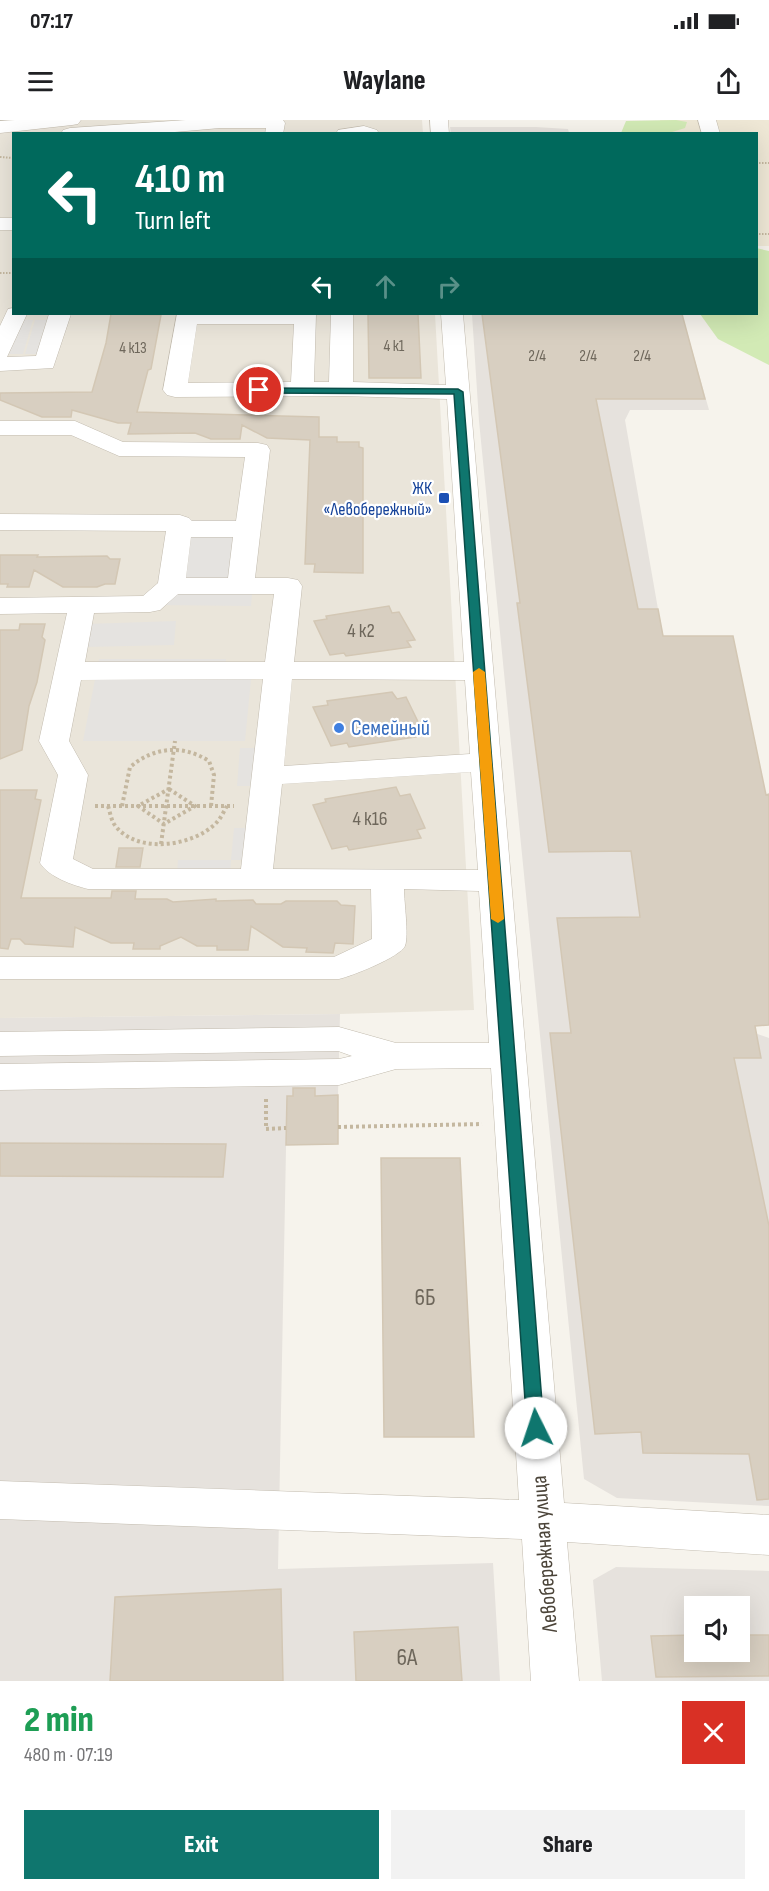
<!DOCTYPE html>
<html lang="en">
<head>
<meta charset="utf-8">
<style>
	body { margin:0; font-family:"Sofia Sans Condensed",sans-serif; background:#f2f2f2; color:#202124; height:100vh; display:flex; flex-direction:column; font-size:22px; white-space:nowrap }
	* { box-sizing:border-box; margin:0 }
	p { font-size:20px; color:#757577 }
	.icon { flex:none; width:33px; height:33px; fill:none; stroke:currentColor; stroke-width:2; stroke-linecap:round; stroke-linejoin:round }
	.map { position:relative; height:1561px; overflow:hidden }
	.panel { display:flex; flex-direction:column; background:#fff; flex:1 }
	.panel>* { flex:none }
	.banner { position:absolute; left:12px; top:12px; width:746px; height:183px; border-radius:0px; box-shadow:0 6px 24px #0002; background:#00695c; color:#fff; overflow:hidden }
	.fabs { position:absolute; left:684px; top:1476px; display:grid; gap:12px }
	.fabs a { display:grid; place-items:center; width:66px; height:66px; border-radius:0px; background:#fff; box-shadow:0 6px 24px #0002; font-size:30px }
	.pin { position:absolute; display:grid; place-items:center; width:51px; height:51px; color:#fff; margin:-26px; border:3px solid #fff; border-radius:50%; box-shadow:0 2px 6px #0007 }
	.me { position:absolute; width:66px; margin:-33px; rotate:356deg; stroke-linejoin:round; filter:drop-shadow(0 0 4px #0008) }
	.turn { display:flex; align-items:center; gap:21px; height:126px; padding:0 24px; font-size:27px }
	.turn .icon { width:78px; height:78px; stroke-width:2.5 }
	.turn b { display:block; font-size:42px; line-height:51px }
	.lanes { display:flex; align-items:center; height:57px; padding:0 24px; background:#0003; justify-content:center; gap:30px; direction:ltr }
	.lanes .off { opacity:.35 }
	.round { display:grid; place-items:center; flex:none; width:63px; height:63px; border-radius:0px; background:#f2f2f2 }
	.head { display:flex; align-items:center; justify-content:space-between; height:102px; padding:0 24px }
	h1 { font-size:36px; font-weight:800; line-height:45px; color:#1e9e55 }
	.cta { display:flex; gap:12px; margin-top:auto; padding:12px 24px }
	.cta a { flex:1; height:69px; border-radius:0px; background:#0f766e; color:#fff; font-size:24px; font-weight:800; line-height:69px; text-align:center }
	.cta a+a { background:#f2f2f2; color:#202124 }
	.status { display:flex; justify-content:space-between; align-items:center; height:42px; padding:0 30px; background:#fff; direction:ltr }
	.status svg { height:16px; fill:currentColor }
	header { display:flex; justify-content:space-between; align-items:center; height:78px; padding:0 24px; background:#fff; font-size:27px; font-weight:800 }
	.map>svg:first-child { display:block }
	.residential { fill:#eae5da }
	.industrial { fill:#e6e2dd; fill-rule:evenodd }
	.education { fill:#efe8d6 }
	.green { fill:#d2eab5 }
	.parking { fill:#e5e3e0 }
	.building { fill:#d8cfc1; stroke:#d3c7b4; stroke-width:1.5 }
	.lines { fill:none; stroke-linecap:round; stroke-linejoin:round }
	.minor-casing { stroke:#c2bbae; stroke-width:1 }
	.path-far1 { stroke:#c4b79f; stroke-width:2; stroke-dasharray:1.5 1.5; stroke-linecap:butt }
	.path { stroke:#c4b79f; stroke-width:4; stroke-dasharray:3 3; stroke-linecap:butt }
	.minor { fill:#fff; fill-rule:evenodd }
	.route { fill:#0f766e; stroke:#0a4d48; stroke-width:1.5 }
	.slow { fill:#f59e0b }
	.transit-dot { fill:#1a4fb4; stroke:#fff; stroke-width:2 }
	.shop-dot { fill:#3f7fe0; stroke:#fff; stroke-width:2 }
	.labels { text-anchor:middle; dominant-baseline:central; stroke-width:4.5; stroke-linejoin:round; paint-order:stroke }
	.far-number-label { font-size:16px; fill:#6e675b }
	.far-transit-label { font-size:18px; fill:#164399; stroke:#fff; text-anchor:end }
	.number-label { font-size:20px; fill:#6e675b }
	.shop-label { font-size:22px; fill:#366cbe; stroke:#fff; text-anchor:start }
	.street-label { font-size:22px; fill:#4b4439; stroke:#fff }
	.near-number-label { font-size:24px; fill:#6e675b }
</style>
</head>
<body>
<div class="status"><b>07:17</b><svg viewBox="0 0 49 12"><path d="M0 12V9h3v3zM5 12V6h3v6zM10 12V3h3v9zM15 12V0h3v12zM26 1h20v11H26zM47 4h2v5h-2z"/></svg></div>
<header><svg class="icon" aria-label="menu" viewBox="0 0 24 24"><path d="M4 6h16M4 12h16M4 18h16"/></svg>Waylane<svg class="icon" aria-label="share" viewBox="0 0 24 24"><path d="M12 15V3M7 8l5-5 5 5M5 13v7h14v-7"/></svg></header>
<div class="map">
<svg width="769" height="1561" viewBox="0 0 769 1561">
	<rect width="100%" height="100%" fill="#f6f3ec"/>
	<path class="residential" d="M0 0H422L423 13 14 14V194H435L474 890 340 894 0 898Z"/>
	<path class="industrial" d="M450 7H536L568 9 569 13H451Z
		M472 194H682L709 290H630L625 300 658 489 743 909 769 918V1386L617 1378 584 1359 479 301Z
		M340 894 338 975 287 976 278 1449 493 1443 500 1561H0V898Z
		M616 1447 769 1451V1561H602L593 1460ZM694 1486H740V1532H694Z"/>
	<path class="education" d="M660 0H769V126H756V14L664 13Z"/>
	<path class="green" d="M676 0 687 2 685 8 669 13H621L626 1Z
		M756 128 769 131V245L718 219 700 194H756Z"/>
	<path class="parking" d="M19 200H33L23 234H9Z
		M35 200H48L39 234H25Z
		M168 400H259L251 486 155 485Z
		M176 501 174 525 84 527 86 504Z
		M99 539H226L225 548 252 549 245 621H83Z
		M240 628H259L256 666H237Z
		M234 708H255L253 740H231L230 754H177L178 740H231Z"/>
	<path class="building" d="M111 194 161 195 151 249 148 250 137 292 319 297V317H337V322H359V327L363 328V453L314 452 315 444H305L310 320 267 318 242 305 240 319H211L195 313 128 314 131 303H118L72 290 71 297H42L0 280V273L92 272 106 223Z
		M368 194H418L421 258H369Z
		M482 194H682L705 279H596L638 489H658L663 516H733L766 675 769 674V905L755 906 761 938H734L769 1106V1379L757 1380 749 1334 643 1333 641 1312 595 1314 550 913H571L557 798 640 797 631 731 549 732 517 483H520Z
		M0 435H38L37 437 107 436 110 439H120L115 464H105L97 467H63L34 450 29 467H7L8 464H0Z
		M389 486 392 493 399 492 415 520 407 521 411 527 346 536 344 533 330 535 314 501 327 499 326 496Z
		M20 504H45L42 517 45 520 37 562 29 586 22 630 0 639V510H19Z
		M392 572 397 579 406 577 421 608 414 609 416 617 349 627 347 623 331 626 313 587 328 585 327 581Z
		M396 667 400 676 410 674 425 708 417 710 421 718 349 730 347 726 332 729 313 685 326 682 325 679Z
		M0 670H37L35 679 41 680 21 778H111L112 771H136L135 779H167L173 782 216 779V781L253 780 256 784H281L286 781H337L341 785 355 786 353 824 335 823 333 833 306 832 307 828 283 827 251 806 248 830H217V826H197L181 817 160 826V829H133L134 823H111L75 807 73 827 25 824 20 819H11L8 829 0 828Z
		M119 728H143L140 747H116Z
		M293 968H315V976L338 975V1024L286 1025 287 976H293Z
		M0 1023 226 1024 223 1057 0 1056Z
		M381 1038H460L474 1317H384Z
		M281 1469 283 1561H110L115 1477Z
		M458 1507 462 1561H356L354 1512Z
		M694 1515V1532H740V1515H769V1556L656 1557 651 1516Z"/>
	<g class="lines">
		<g class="minor-casing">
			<path id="minor" d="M15 0H81L78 4 72 5 0 13V1Z
				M186 0H283L285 3 283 14H265L266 8H220L152 14H61L63 10 70 8Z
				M430 0H448L449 14H431Z
				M698 0H716L720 14H702Z
				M364 6 377 10 379 14H336L338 10Z
				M0 98H14V110H0Z
				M14 188V194H27L7 237 36 236 49 194H71L53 248 0 251V206L8 189Z
				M177 194H316L314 262H329L331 194H353V262L446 265 441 194H463L564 1383 769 1395V1435L567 1422 579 1561H531L522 1419 0 1399V1361L519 1380 491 948 396 949 339 965 0 970V944L339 939 352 936 338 931 0 936V912L339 907 396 923H489L479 771 404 769C404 783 409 815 405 826 400 837 352 856 339 859H0V837H334L372 819 371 769H88C72 765 49 757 40 743L58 655 39 621 67 493 0 494V478L143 476 158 463 166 411 0 410V394L180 395 189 398 192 401H236L245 337 119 336 71 315H0V301H75L123 322 258 323 267 325 270 330 255 458H288L298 460 302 466 294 542H464L447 279 341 276 175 277 167 275 163 270ZM197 204H294L291 262 188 263ZM191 417H233L228 458H186ZM178 474H274L265 542H85L94 493 150 492 160 490ZM263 559 241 749H93L73 739 88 655 69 621 81 560ZM292 559 465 560 470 634 284 646ZM471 652 478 750 273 749 282 664Z"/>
		</g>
		<path class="path-far1" d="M0 37 14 38
			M756 43H769
			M756 114H769
			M0 153H14"/>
		<path class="path" d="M169 669 195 686 164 704 138 686Z
			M95 686H234
			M108 686C110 692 111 699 114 704 135 735 194 727 217 702 221 698 224 691 227 686
			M122 686 130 647C154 627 182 624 209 641L214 655 211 686
			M161 724 175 621
			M266 979V1009L286 1008
			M338 1007 482 1004"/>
		<use href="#minor" class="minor"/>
	</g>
	<path class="route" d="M256 268 458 269 463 272 544 1308 542 1313 536 1315 529 1313 527 1308 454 274 259 273 255 270Z"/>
	<path class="slow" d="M479 548 485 552 504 799 498 803 491 799 473 552Z"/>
	<rect class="transit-dot" x="438" y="372" width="12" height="12" rx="3"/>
	<circle class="shop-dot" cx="339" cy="608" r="6"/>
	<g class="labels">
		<g class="far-number-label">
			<text x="394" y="226">4 к1</text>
			<text x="133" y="228">4 к13</text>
			<text x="537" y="236">2/4</text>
			<text x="588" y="236">2/4</text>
			<text x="642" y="236">2/4</text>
		</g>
		<g class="far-transit-label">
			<text x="432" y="368">ЖК<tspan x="432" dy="21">«Левобережный»</tspan></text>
		</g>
		<g class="number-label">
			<text x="361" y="511">4 к2</text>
			<text x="370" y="699">4 к16</text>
		</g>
		<g class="shop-label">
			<text x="351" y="608">Семейный</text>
		</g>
		<g class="street-label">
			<text transform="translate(545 1434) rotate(-94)">Левобережная улица</text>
		</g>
		<g class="near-number-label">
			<text x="425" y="1177">6Б</text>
			<text x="407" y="1537">6А</text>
		</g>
	</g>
</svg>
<div class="fabs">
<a><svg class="icon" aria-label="sound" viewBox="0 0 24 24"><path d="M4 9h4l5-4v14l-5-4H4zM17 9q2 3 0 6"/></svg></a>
</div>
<div class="pin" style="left:259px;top:270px;background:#d93025"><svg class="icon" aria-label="arrive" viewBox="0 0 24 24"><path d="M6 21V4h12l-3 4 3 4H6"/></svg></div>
<svg class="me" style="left:536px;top:1308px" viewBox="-20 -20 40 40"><circle r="19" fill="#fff"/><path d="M0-13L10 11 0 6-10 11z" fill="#0f766e"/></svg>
<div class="banner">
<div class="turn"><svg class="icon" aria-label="left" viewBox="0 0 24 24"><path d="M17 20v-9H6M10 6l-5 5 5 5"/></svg><div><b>410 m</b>Turn left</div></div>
<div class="lanes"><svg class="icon" aria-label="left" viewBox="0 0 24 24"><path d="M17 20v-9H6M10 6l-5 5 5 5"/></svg><svg class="icon off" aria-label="ahead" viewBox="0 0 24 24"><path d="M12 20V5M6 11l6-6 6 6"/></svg><svg class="icon off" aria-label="right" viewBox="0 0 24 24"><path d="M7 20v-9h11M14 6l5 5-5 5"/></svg></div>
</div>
</div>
<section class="panel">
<div class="head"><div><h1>2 min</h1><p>480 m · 07:19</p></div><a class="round" style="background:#d93025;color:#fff"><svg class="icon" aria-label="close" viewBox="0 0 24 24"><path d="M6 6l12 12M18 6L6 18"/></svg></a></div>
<div class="cta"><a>Exit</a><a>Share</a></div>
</section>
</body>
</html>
